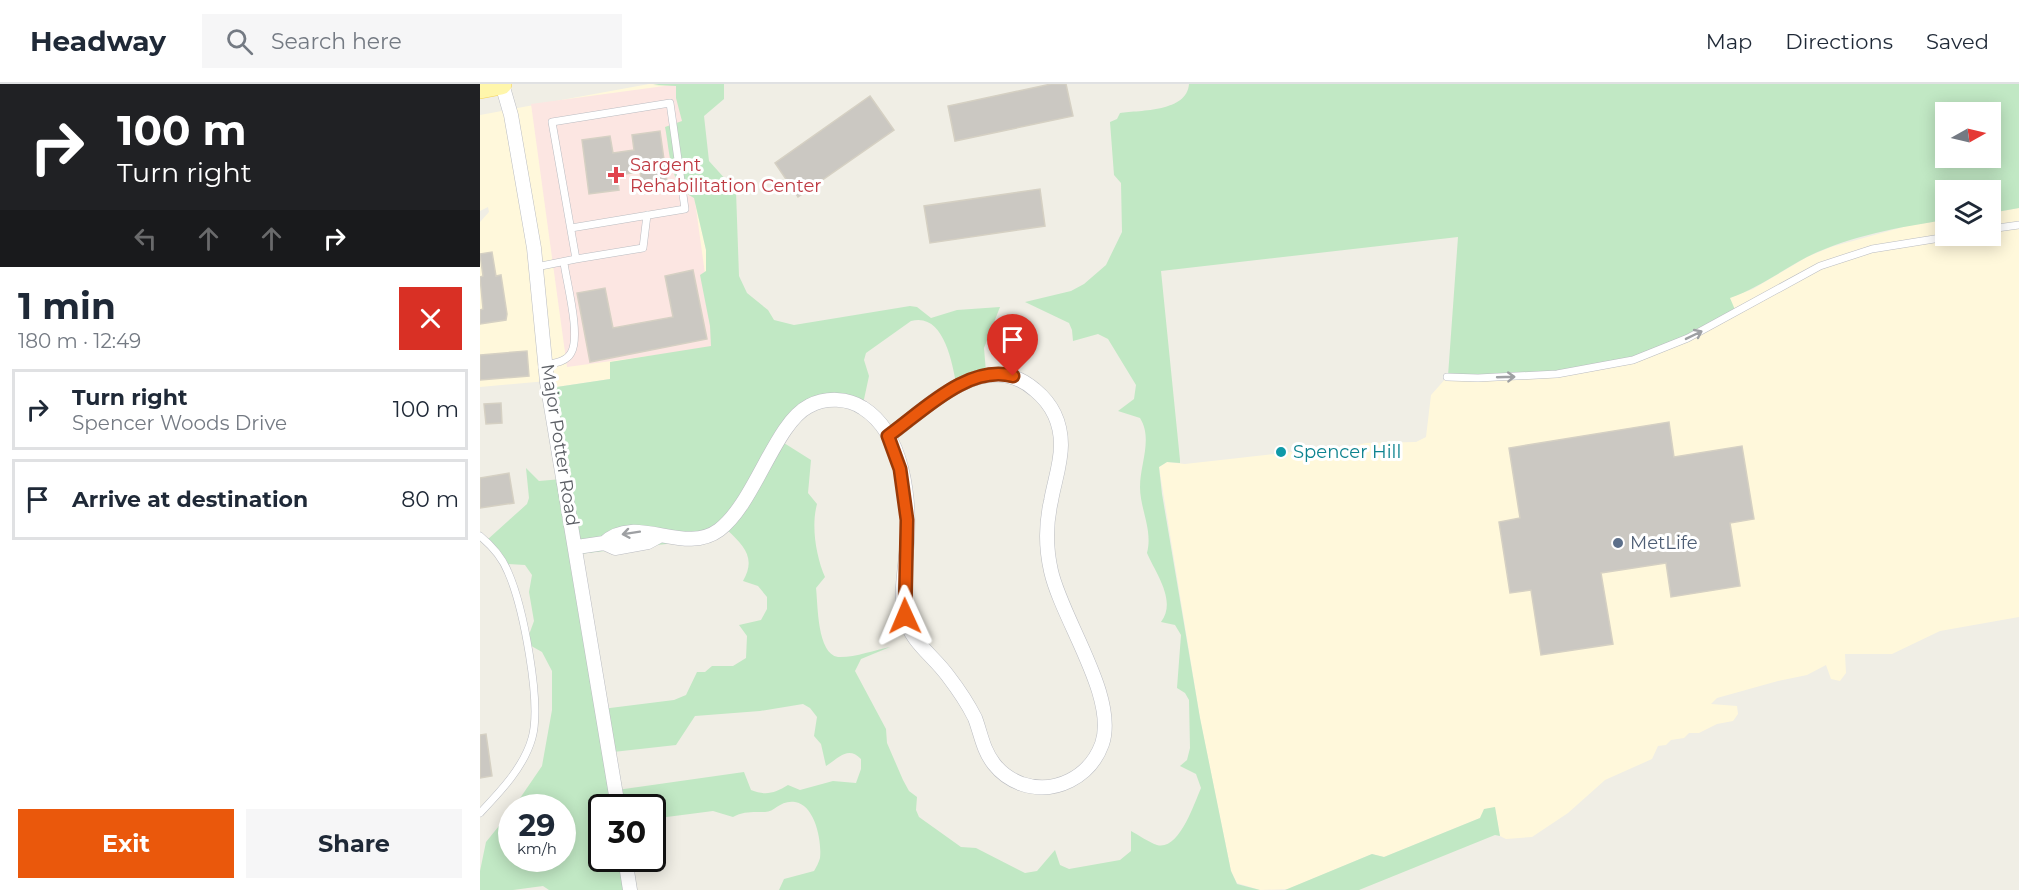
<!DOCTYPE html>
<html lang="en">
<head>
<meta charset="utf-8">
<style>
	body { margin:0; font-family:Montserrat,sans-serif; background:#f6f6f7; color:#1f2937; height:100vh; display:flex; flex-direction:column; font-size:22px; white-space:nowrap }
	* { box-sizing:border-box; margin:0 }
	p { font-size:20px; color:#747a83 }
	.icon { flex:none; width:33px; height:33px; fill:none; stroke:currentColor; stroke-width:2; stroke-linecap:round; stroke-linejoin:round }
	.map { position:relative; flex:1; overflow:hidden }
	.side { display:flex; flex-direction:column; background:#fff; width:480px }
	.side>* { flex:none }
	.guide { background:#202124; color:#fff; overflow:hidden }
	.needle { width:39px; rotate:82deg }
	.buttons { position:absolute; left:1455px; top:18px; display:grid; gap:12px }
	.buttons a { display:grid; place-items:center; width:66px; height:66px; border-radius:0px; background:#fff; box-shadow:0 3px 15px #0003; font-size:30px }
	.speed { position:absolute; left:18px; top:710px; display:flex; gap:12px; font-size:30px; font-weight:700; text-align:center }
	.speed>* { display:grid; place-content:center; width:78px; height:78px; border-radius:50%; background:#fff; box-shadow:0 3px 15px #0003; line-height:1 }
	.speed small { font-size:15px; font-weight:400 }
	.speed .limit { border:3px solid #111; border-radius:9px; background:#fff; color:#111 }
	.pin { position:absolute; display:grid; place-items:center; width:51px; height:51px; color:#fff; margin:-62px -26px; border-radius:50% 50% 50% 0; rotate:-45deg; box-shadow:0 0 6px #0007 }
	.pin .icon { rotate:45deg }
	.me { position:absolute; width:66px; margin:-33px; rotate:359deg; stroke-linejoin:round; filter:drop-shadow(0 0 4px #0008) }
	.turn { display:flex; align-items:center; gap:21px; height:126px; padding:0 18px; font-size:27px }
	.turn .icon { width:78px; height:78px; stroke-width:2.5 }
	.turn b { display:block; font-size:42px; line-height:51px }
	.lanes { display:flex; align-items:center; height:57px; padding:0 18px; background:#0003; justify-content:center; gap:30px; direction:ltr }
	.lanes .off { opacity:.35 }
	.round { display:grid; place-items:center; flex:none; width:63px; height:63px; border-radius:0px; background:#f6f6f7 }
	.head { display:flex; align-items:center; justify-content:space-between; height:102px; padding:0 18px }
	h1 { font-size:36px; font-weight:700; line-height:45px }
	.primary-button { display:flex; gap:12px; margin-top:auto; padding:12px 18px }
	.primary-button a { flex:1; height:69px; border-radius:0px; background:#ea580c; color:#fff; font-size:24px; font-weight:700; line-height:69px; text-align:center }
	.primary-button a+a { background:#f6f6f7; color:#1f2937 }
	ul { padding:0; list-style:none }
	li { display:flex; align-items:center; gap:18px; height:81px; margin:0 12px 9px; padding:0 6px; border:3px solid #e0e1e3; border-radius:0px }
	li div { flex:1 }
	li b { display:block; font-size:22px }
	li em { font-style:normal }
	header { display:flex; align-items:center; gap:36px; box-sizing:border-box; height:84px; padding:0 30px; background:#fff; border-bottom:2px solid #e0e1e3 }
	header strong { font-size:28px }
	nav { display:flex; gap:33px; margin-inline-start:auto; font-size:21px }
	.search { width:420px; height:54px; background:#f6f6f7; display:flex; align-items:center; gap:15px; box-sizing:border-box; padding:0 21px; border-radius:0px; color:#747a83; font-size:22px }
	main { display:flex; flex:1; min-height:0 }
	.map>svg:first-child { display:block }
	.commercial { fill:#fff8db }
	.medical { fill:#fce6e2 }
	.green { fill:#c1e8c4; fill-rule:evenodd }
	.building { fill:#cbc8c2; stroke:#d5d0c3; stroke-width:1.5 }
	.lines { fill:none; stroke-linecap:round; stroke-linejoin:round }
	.lane-casing { stroke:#babcc1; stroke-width:8 }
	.street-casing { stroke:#babcc1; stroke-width:15 }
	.primary-casing { stroke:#f5d259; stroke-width:22 }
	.lane { stroke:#fff; stroke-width:7 }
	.street { stroke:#fff; stroke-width:14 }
	.primary { stroke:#fff6ab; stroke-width:21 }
	.oneway { stroke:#9ea0a3 }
	.route-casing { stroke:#983908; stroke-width:15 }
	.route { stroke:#ea580c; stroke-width:10 }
	.health-dot { fill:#e0444e; stroke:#fff; stroke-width:2 }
	.culture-dot { fill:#0f9aa8; stroke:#fff; stroke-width:2 }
	.service-dot { fill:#5c6f8a; stroke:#fff; stroke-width:2 }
	.labels { text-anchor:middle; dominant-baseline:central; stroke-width:6; stroke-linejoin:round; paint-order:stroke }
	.health-label { font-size:18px; fill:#be3a42; stroke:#fff; text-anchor:start }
	.street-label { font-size:18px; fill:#5d6066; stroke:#fff }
	.culture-label { font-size:18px; fill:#0d838f; stroke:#fff; text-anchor:start }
	.service-label { font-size:18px; fill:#4e5e75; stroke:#fff; text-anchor:start }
</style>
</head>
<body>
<header>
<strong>Headway</strong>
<div class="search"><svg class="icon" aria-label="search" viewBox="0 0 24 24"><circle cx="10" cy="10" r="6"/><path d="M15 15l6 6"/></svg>Search here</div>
<nav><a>Map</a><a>Directions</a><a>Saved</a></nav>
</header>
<main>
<section class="side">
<div class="guide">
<div class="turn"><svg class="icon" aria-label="right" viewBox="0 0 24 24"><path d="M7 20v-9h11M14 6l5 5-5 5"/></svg><div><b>100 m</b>Turn right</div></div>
<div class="lanes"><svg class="icon off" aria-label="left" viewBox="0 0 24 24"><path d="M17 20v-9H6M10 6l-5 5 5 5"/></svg><svg class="icon off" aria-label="ahead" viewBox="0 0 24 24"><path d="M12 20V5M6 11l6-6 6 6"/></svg><svg class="icon off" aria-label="ahead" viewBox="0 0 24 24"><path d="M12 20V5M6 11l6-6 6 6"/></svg><svg class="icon" aria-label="right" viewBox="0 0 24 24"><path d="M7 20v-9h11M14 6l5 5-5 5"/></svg></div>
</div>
<div class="head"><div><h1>1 min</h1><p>180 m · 12:49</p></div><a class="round" style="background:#d93025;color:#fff"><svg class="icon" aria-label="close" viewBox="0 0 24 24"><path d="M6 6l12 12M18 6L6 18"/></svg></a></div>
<ul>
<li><svg class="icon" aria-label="right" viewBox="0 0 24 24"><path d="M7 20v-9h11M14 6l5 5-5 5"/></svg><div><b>Turn right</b><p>Spencer Woods Drive</p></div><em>100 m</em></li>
<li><svg class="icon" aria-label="arrive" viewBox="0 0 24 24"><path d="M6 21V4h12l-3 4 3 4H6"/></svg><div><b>Arrive at destination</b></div><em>80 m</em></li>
</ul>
<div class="primary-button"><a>Exit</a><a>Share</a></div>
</section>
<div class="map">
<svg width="1539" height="806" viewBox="0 0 1539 806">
	<rect width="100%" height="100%" fill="#f0eee5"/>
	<path class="commercial" d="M169 0 196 1 214 114 226 166 231 263 131 278 130 295 69 304 67 297 0 303V138L9 128 8 123 0 127V31Z
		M1539 124V533L1460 547 1412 570H1365L1366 589 1360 597 1351 595 1346 581 1327 591 1298 597 1237 614 1231 620 1257 622 1258 630 1253 637 1237 640 1219 649H1209L1204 654 1191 656 1186 661 1178 662 1172 675 1125 696 1088 729 1052 753 1026 755 1020 752 1015 724 1005 725 1000 734 904 773 892 770 808 805 780 806 757 799 751 787 720 634 679 383 687 378 705 380 847 364 869 367 874 362 886 359 936 358 946 353 951 311 968 292 1249 214 1273 205 1327 173 1351 163 1427 142 1465 136 1466 152H1510L1511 129Z"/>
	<path class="medical" d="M199 0 235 263 87 283 51 20Z"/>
	<path class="green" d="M179 0H244V15L224 32 229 77 256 107 259 192 267 209 288 226 294 236 314 241 430 222 437 223 451 234 477 226 520 223 504 264 506 288 476 299C472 277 463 228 431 237L386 269 384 276 389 292 383 320H340L322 331 304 359 331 376 328 409 337 420C331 442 336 472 345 493L336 504C338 521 337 570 358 573 373 574 395 566 410 563L381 575 375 587 406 645 407 659 423 696 429 707 437 713 436 726 439 733 481 763 496 764 545 789 557 787 575 766 580 781 589 785 640 776 651 767V747C659 751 668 758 677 761 699 767 714 720 721 704L716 690 700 682 707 676 710 664 709 616 705 609 697 604 701 551 695 541 681 538C697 517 676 490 667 469 673 446 660 425 660 403 660 380 673 355 660 334L638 327 654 315 656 301 628 255 618 250 593 257 592 246 589 239 545 218 591 207 604 200 626 181 642 148 641 99 634 91 630 38 637 35 640 29C661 26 707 28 709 0H1539V124L1511 129 1510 106H1466L1465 136C1420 143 1369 152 1327 173 1301 187 1278 204 1250 214L1256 228 1207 255 1147 276 1048 292H968L978 153 681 187 700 376V379L687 378 679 383 682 410 720 634 751 787 757 800 780 806H299L304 795 334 787C336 784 339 778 340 774 342 757 335 721 315 718 300 716 295 728 285 728 273 728 264 727 253 733L233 727 179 734 173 731 172 723H122V774H147L151 806H69L63 802 33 806H0V787L6 758 31 727 32 774H82V723H34L62 682 72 626V587L62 568 46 559 54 537 49 508 52 491 45 481 26 480 7 456 47 420 49 414 46 384 59 397 82 395 70 304 130 295V278L231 262 230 242 220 191 226 187V166L214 114C189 102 190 68 185 43L202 37 196 14V2L173 1ZM1466 28H1510V74H1466ZM247 446C265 462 276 475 263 497L278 502 287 513V525L281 536 259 541 267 552 266 574 253 582H232L225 588H217L206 611 194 616 122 625 99 470 195 459ZM323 620 330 624 337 633 334 652 341 660 346 682C360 673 368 662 381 675V685L376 699 353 697 320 706 308 701C295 709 286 712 271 706L264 688 137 706 133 668 196 661 215 632 280 627Z
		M1015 723 1020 752 1015 751 879 806H805L892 770 904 773 1000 734 1004 725Z"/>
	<path class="building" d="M571 0H586L593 32 475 57 468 22Z
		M390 12 414 46 318 113 295 79Z
		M180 47 187 97 162 101 160 88 137 91 139 106 109 110 102 56 130 52 133 69 154 66 152 51Z
		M560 105 565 142 450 159 444 122Z
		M12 168 16 192 21 191 27 230 26 236 0 240V226L3 225 0 193 3 192 0 170Z
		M213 186 227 255 110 278 97 209 125 204 133 244 193 233 185 192Z
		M47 267 49 292 0 296V271Z
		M21 319 22 339 6 340 4 320Z
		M1189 338 1194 373 1262 362 1274 435 1250 439 1260 502 1191 513 1186 479 1121 489 1133 560 1061 571 1051 506 1030 509 1019 438 1040 434 1029 364Z
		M29 389 34 419 0 424V394Z
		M6 650 12 692 0 694V651Z"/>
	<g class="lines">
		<g class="lane-casing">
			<path id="lane" d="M1510 145 1539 141
				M96 175 163 164 167 131
				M56 183 96 175 72 38 190 19 205 125 91 144
				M66 281C74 279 86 278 91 269 101 252 87 200 84 179
				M967 293 998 294 1077 290 1153 276 1208 254 1340 182 1392 165 1473 152
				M0 452C11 461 22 473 28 488 43 522 62 619 52 654 44 683 20 708 0 729"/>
		</g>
		<g class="street-casing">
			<path id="street" d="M22 0 31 31 54 164 67 298 138 723
				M124 459C156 429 204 472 239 446 275 419 295 339 329 322 346 313 368 314 383 324 424 350 430 416 427 459 426 482 420 507 424 530 430 558 453 571 468 592 478 605 488 620 495 634 501 650 503 666 514 680 521 689 531 696 542 700 575 711 610 693 622 660 638 613 582 536 571 487 566 465 566 439 571 417 574 399 581 380 581 361 581 339 572 320 555 306 505 262 449 323 408 352
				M97 463 124 459 135 464 168 458 179 452
				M145 774 150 806"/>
		</g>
		<g class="primary-casing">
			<path id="primary" d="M0 4 21 0"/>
		</g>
		<use href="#lane" class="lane"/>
		<use href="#street" class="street"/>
		<use href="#primary" class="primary"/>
	</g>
	<defs><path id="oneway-shaft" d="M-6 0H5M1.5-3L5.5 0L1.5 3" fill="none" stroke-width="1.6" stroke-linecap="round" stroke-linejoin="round" transform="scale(1.5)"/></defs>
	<g class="oneway">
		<use href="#oneway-shaft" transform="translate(1214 251) rotate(-26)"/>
		<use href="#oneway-shaft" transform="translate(1026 293) rotate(-2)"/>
		<use href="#oneway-shaft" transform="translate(151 449) rotate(171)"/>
	</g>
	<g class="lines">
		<g class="route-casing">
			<path id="route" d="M425 532 427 436 420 385 408 352C443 327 488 280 533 292"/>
		</g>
		<use href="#route" class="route"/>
	</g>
	<path class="health-dot" d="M133 82h6v6h6v6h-6v6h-6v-6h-6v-6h6z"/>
	<circle class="culture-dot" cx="801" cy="368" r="6"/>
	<circle class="service-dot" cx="1138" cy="459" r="6"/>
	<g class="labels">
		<g class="health-label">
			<text x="150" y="81">Sargent<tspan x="150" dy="21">Rehabilitation Center</tspan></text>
		</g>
		<g class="street-label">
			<text transform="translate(80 361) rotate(81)">Major Potter Road</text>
		</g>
		<g class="culture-label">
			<text x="813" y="368">Spencer Hill</text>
		</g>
		<g class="service-label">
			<text x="1150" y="459">MetLife</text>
		</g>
	</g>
</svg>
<div class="buttons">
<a><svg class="needle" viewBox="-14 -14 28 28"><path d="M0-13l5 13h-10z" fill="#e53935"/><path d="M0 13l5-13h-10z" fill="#747a83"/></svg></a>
<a><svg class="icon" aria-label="layers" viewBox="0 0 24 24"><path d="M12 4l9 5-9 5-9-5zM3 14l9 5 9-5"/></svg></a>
</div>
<div class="speed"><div>29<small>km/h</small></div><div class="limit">30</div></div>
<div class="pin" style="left:533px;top:292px;background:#d93025"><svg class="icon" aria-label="arrive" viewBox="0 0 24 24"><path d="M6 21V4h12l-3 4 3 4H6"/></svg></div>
<svg class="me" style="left:425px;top:532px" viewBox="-20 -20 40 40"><path d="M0-17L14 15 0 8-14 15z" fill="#ea580c" stroke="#fff" stroke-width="4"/></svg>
</div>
</main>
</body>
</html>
